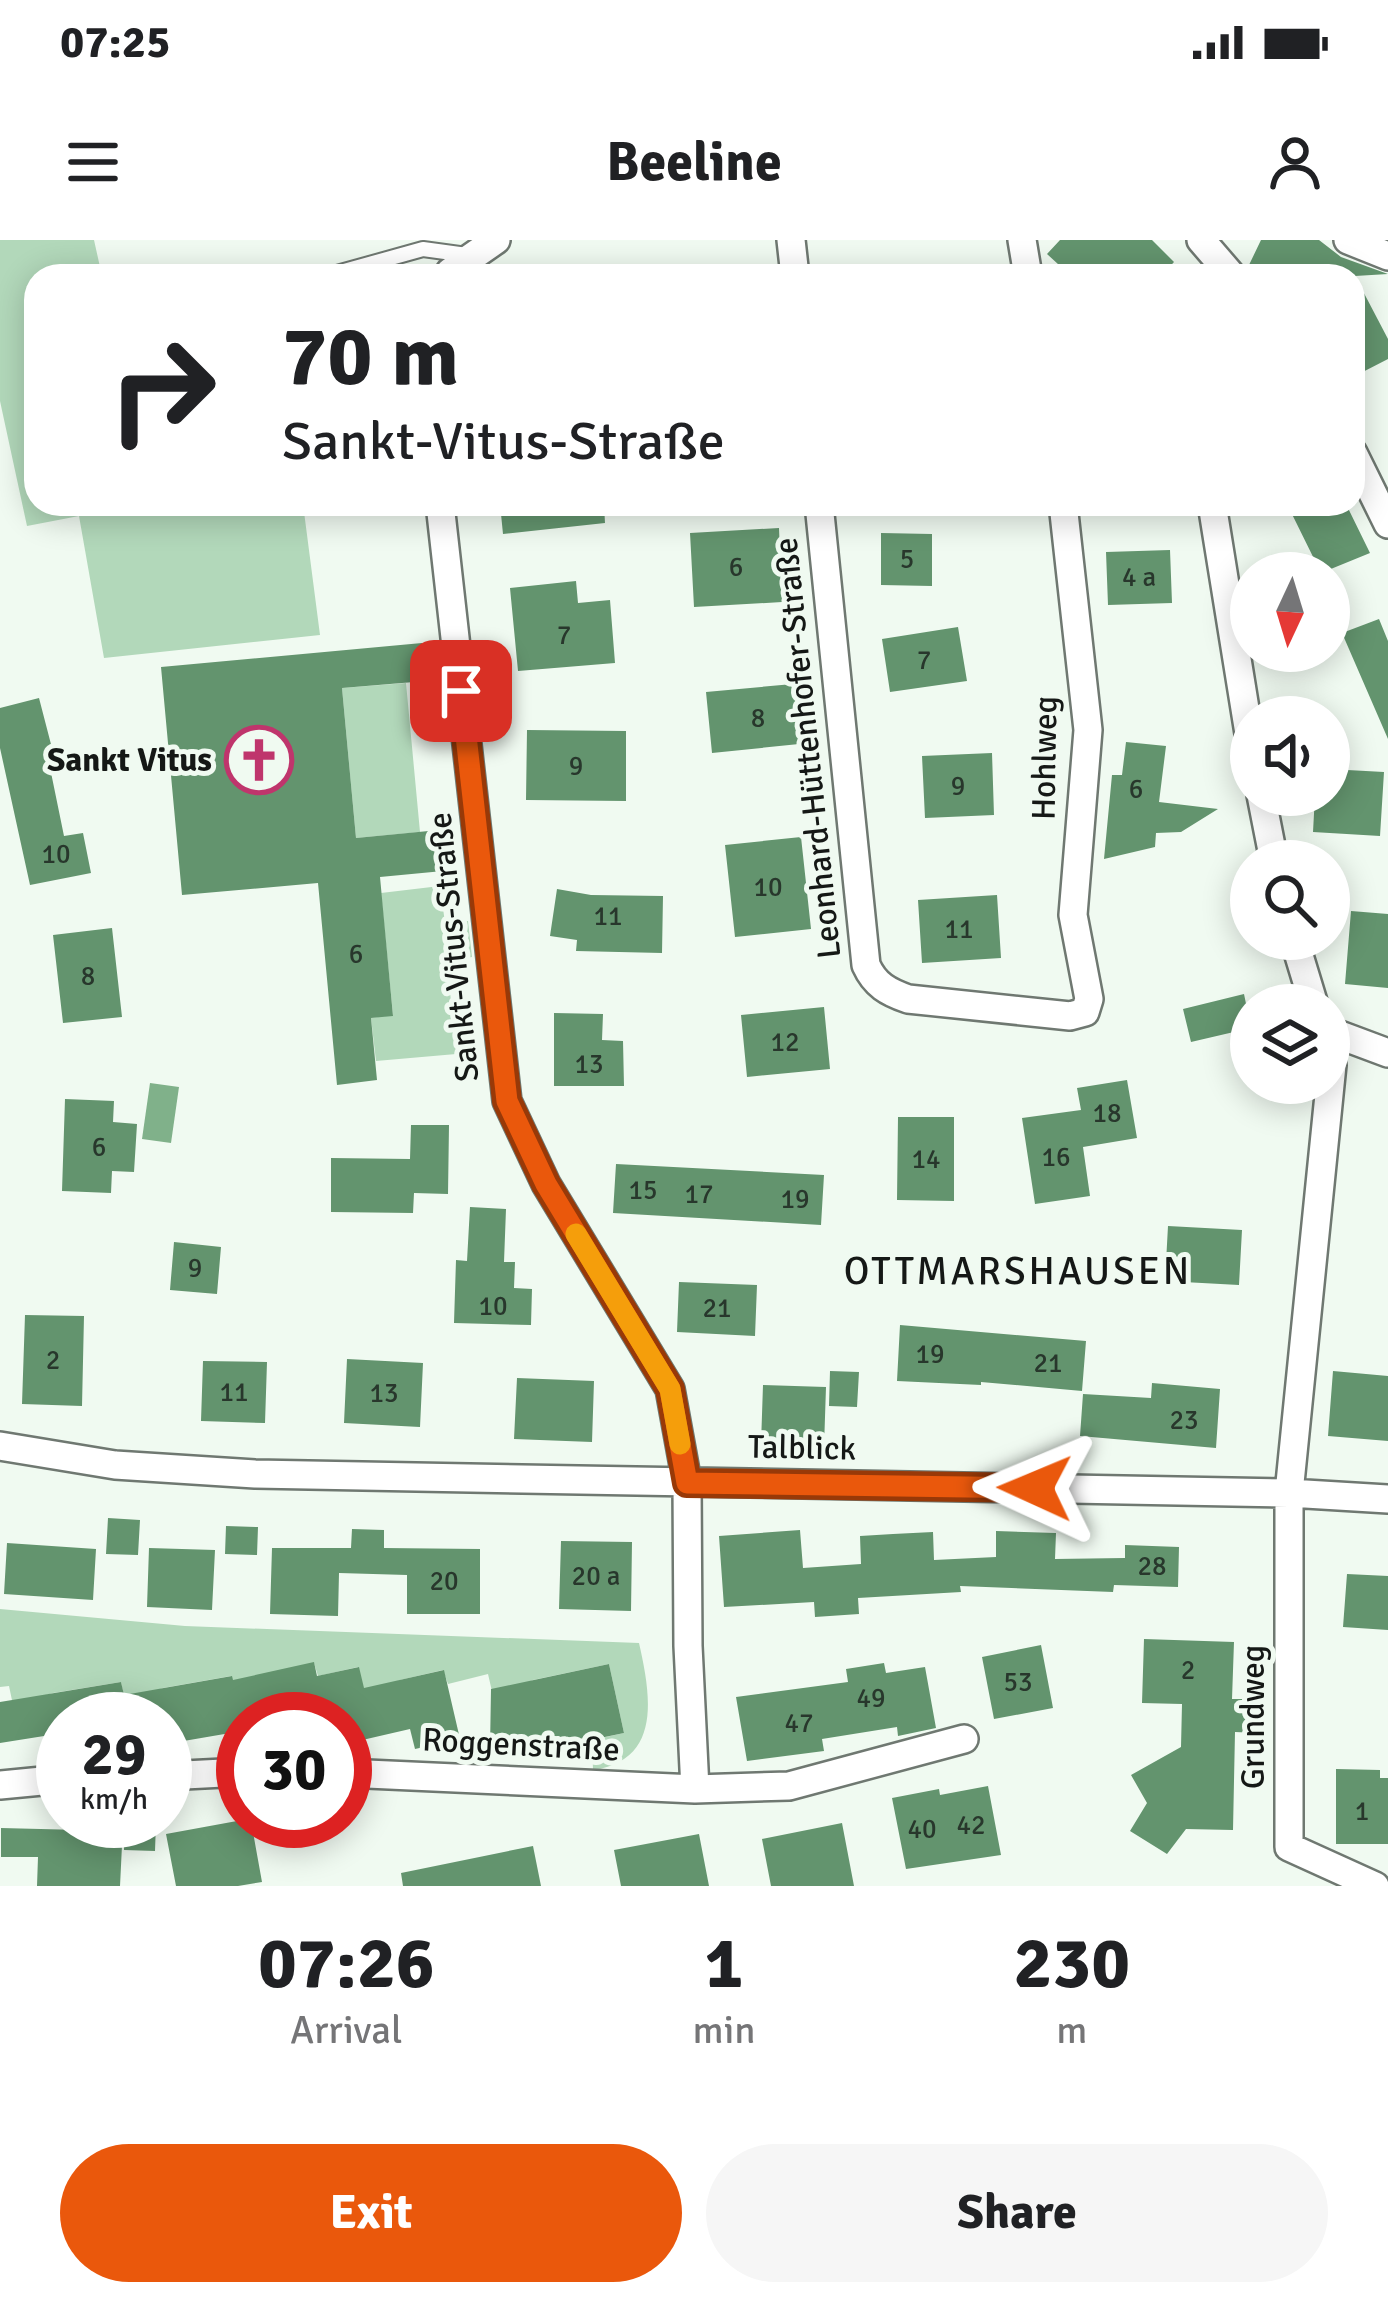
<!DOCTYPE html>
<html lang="en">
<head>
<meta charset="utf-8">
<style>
	body { margin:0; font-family:Signika,sans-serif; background:#f6f6f6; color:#202124; height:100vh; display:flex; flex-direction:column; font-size:45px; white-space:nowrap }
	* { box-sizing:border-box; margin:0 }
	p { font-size:39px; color:#757577 }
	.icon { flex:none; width:66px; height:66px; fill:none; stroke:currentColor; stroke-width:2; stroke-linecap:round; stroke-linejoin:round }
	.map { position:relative; height:1646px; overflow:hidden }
	.sheet { display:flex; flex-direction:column; background:#fff; flex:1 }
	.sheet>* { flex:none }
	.hud { position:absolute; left:24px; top:24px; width:1341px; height:252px; border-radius:36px; box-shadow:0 6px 30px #0003; background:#fff; color:#202124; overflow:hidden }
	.needle { width:78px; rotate:184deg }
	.fabs { position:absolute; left:1230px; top:312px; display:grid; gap:24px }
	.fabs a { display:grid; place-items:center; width:120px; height:120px; border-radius:50%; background:#fff; box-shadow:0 6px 30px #0003; font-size:60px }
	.speed { position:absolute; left:36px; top:1452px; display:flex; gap:24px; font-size:60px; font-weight:700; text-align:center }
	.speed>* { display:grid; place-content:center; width:156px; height:156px; border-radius:50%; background:#fff; box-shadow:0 6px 30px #0003; line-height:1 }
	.speed small { font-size:30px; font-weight:400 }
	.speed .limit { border:18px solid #d22; background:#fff; color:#111 }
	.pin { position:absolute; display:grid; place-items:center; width:102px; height:102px; color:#fff; margin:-51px; border-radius:24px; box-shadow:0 6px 18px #0006 }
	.me { position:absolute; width:132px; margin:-66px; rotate:271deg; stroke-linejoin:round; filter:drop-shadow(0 0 9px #0008) }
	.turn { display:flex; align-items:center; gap:42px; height:252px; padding:0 60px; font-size:54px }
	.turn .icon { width:156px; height:156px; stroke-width:2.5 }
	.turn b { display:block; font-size:84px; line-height:102px }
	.eta { display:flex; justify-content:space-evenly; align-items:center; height:204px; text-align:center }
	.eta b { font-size:72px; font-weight:800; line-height:84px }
	.primary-button { display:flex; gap:24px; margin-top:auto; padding:24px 60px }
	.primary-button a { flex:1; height:138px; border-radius:72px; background:#ea580c; color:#fff; font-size:48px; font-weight:800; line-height:138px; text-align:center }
	.primary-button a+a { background:#f6f6f6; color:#202124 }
	.status { display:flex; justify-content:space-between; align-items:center; height:84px; padding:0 60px; background:#fff; direction:ltr }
	.status svg { height:33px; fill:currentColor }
	header { display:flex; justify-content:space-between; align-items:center; height:156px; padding:0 60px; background:#fff; font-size:54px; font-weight:800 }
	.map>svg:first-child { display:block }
	.green { fill:#b2d8ba }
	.water { fill:#80b18a }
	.building { fill:#63946e }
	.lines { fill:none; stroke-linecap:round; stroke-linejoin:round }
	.service-casing { stroke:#6f7871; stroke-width:18 }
	.minor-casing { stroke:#6f7871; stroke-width:32 }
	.service { stroke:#fff; stroke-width:14 }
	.minor { stroke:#fff; stroke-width:27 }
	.route-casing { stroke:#983908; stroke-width:30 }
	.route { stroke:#ea580c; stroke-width:21 }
	.slow { stroke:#f59e0b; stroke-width:21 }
	.labels { text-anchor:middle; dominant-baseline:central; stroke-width:10; stroke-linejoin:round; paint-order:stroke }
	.number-label { font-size:27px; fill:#28372c }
	.street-label { font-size:33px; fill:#151816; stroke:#f0faf1 }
	.poi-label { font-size:33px; font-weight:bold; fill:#151816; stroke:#f0faf1; text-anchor:end }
	.quarter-label { font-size:39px; letter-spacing:3px; fill:#151816; stroke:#f0faf1 }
</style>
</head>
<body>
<div class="status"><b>07:25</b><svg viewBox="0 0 49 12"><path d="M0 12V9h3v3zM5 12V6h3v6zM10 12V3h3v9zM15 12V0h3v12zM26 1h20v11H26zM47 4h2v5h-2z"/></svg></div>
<header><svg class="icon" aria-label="menu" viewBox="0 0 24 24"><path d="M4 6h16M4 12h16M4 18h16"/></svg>Beeline<svg class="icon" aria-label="person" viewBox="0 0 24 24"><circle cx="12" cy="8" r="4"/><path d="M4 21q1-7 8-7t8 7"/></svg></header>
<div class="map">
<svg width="1388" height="1646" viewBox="0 0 1388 1646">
	<rect width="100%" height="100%" fill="#f0faf1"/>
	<path class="green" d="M0 0H94L102 36H36V264H303L320 395 104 418 79 276 27 286 0 161Z
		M406 443 420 592 356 598 342 448Z
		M440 646 445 683 468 681 472 717 447 721 453 782 475 780 479 812 376 821 371 778 393 775 381 653Z
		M0 1369 185 1386 639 1403C651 1456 662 1520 593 1530L592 1500 624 1493 609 1424 533 1440 494 1460 488 1434 448 1444 443 1430 400 1440 366 1460 358 1427 318 1436 314 1423 235 1451 231 1436 163 1448 125 1462 121 1442 53 1453 13 1465 9 1446 0 1447Z"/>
	<path class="water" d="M150 843 179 847 171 903 142 899Z"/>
	<path class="building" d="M1060 0H1152L1174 22 1161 36H1071L1047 14Z
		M1261 0H1319L1341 17 1388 34 1355 36 1388 99V119L1353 137V36H1273L1249 25Z
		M500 264H604L605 283 503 294Z
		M1287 264H1346L1370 313 1321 333Z
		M779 288 782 362 694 367 690 293Z
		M881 293 932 294V346L881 345Z
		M1170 310 1172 363 1108 365 1106 312Z
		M576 341 578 363 610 360 615 423 518 431 510 348Z
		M1379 379 1388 401V499L1342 393Z
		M958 387 967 441 890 452 882 399Z
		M422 403 426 441 342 448 356 598 439 590 443 631 380 637 393 776 371 778 377 840 337 845 318 643 182 655 161 427Z
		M804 443 809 503 712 513 706 452Z
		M39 458 53 512 47 513 64 596 83 593 91 633 30 645 0 508V468Z
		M527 490 626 491V561L526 560Z
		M1126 502 1166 506 1159 562 1218 569 1181 592 1156 593 1155 607 1104 619 1112 535H1122Z
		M992 513 994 575 925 578 922 516Z
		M1329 529 1384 532 1380 596 1313 592 1315 555H1329Z
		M801 597 811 689 735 697 725 605Z
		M557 649 591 655 663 656 662 713 576 711 577 700 550 696Z
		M997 655 1001 718 922 723 918 660Z
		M1351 671 1388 674V748L1345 744Z
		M112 688 122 777 63 783 53 695Z
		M1244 754 1251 788 1191 802 1183 769Z
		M824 767 830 829 747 837 741 775Z
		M554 773 603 774 602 800 623 801 624 846H554Z
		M1127 840 1137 898 1083 907 1090 956 1035 964 1022 878 1081 870 1077 848Z
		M65 859 114 861 113 882 137 884 134 932 112 931 111 953 62 951Z
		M898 877H954V961L897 960Z
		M411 885H449L448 954 414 953 413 973 331 972V918L410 919Z
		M616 924 824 935 821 985 613 973Z
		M470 967 506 969 504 1022H515L514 1048 532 1049 531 1085 454 1083 456 1020 467 1021Z
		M1168 986 1242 990 1239 1045 1165 1041Z
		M174 1002 221 1007 217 1054 170 1050Z
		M679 1042 757 1045 755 1096 677 1092Z
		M25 1075 84 1076 82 1166 22 1164Z
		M900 1085 1086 1101 1082 1151 981 1142V1145L897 1141Z
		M347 1119 423 1123 420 1187 344 1183Z
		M203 1121 267 1122 265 1183 201 1181Z
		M830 1131 859 1132 857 1167 829 1166Z
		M1333 1131 1388 1136V1201L1328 1196Z
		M517 1138 594 1141 592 1202 514 1199Z
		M1152 1143 1220 1149 1216 1208 1080 1196 1083 1154 1151 1158Z
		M763 1145 826 1147 824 1207 761 1204Z
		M108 1278 140 1280 138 1315 106 1314Z
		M226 1286 258 1287 257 1315 225 1314Z
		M352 1289 384 1290V1308L480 1309V1374H407V1335L339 1333 338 1376 270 1374 272 1308H351Z
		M800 1290 803 1328 861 1324 860 1296 893 1294 933 1292 934 1320 996 1317V1291L1056 1293 1055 1319 1125 1318V1305L1179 1307 1178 1347 1114 1345 1113 1352 960 1346 961 1352 858 1358 859 1374 815 1377 814 1362 724 1367 719 1296Z
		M561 1301 632 1302 631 1371 559 1369Z
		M7 1303 96 1309 93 1360 4 1354Z
		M149 1308 215 1310 212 1370 147 1367Z
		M1347 1334 1388 1336V1390L1343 1387Z
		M1144 1399 1234 1402 1232 1459H1258V1493L1235 1492 1233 1590 1186 1589 1167 1614 1130 1591 1147 1563 1131 1535 1181 1507 1182 1464 1142 1463Z
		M1041 1405 1053 1468 994 1479 982 1417Z
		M314 1422 317 1436 359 1427 364 1448 444 1430 460 1499 415 1509 410 1489 345 1504V1479H239L242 1491 172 1503 165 1479H63V1493L0 1503V1462L121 1442 124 1455 232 1436 233 1440Z
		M884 1423 886 1433 925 1427 936 1488 898 1496 897 1487 822 1499 824 1511 747 1521 736 1457 848 1442 846 1429Z
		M609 1424 624 1493 547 1509 544 1496 490 1508 491 1449Z
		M1336 1529 1380 1530V1538H1388V1604H1336Z
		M988 1546 1001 1615 906 1629 892 1558 939 1549 940 1555Z
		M124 1581 156 1582 155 1611 124 1610Z
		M237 1581H251L262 1642 238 1646H176L166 1594Z
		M842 1583 854 1646H771L762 1599Z
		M80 1584 123 1585 120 1646H37L38 1617H1V1588L80 1590Z
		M699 1594 709 1646H621L614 1610Z
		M533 1606 541 1646H403L401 1633Z"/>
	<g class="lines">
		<g class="service-casing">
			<path id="service" d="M326 36 423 9 467 15"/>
		</g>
		<g class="minor-casing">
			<path id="minor" d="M791 0 795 36
				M1022 0 1028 36
				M1201 0 1232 36
				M1348 0 1388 16
				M450 36V32L496 0
				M1353 213 1388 284
				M440 264 507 861 546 944 670 1149 687 1242 688 1406 695 1549
				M819 264 866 725C875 745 888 752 908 759L1070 776 1085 772 1089 759 1073 675 1088 490 1063 264
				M1212 264 1251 506
				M1261 555 1274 621
				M1294 699 1314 765
				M1329 791 1388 813
				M1329 816 1332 825 1289 1253V1607L1375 1646
				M0 1206 115 1225 255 1234 1289 1253 1388 1259
				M345 1533 695 1549 789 1546 964 1499
				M165 1536 243 1532
				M0 1545 63 1539"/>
		</g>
		<use href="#service" class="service"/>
		<use href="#minor" class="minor"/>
	</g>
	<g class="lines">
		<g class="route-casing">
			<path id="route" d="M461 451 507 861 546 944 670 1149 687 1243 1035 1248"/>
		</g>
		<use href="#route" class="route"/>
		<path class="slow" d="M576 994 670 1149 680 1204"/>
	</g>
	<defs>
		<g id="church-ring" transform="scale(3.45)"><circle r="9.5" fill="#f0faf1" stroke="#bf356c" stroke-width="1.5"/><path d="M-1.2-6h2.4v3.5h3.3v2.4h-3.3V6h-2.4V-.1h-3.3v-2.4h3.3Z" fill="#bf356c"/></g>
	</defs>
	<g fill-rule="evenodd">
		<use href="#church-ring" x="259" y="520"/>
	</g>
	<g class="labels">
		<g class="number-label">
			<text x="907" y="319">5</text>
			<text x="736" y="327">6</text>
			<text x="1139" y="337">4 a</text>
			<text x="564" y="395">7</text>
			<text x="924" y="420">7</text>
			<text x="758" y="478">8</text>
			<text x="576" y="526">9</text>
			<text x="958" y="546">9</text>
			<text x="1136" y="549">6</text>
			<text x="56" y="614">10</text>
			<text x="768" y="647">10</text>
			<text x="608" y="676">11</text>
			<text x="959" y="689">11</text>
			<text x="356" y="714">6</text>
			<text x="88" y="736">8</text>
			<text x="785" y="802">12</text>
			<text x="589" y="824">13</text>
			<text x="1107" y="873">18</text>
			<text x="99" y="907">6</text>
			<text x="1056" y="917">16</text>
			<text x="926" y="919">14</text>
			<text x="643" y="950">15</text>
			<text x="699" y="954">17</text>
			<text x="795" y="959">19</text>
			<text x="195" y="1028">9</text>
			<text x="493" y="1066">10</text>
			<text x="717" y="1068">21</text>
			<text x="930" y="1114">19</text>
			<text x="53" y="1120">2</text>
			<text x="1048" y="1123">21</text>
			<text x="234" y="1152">11</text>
			<text x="384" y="1153">13</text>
			<text x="1184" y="1180">23</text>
			<text x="1152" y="1326">28</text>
			<text x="596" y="1336">20 a</text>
			<text x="444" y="1341">20</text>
			<text x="1188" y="1430">2</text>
			<text x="1018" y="1442">53</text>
			<text x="871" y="1458">49</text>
			<text x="799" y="1483">47</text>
			<text x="1362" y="1571">1</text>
			<text x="971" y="1585">42</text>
			<text x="922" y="1589">40</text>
		</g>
		<g class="street-label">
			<text transform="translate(808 508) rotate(-96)">Leonhard-Hüttenhofer-Straße</text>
			<text transform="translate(1045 518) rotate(-89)">Hohlweg</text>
			<text transform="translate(454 707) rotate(-96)">Sankt-Vitus-Straße</text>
			<text transform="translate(802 1208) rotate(1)">Talblick</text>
			<text transform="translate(1253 1477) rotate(-90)">Grundweg</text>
			<text transform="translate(521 1505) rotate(3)">Roggenstraße</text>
		</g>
		<g class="poi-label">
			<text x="212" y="520">Sankt Vitus</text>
		</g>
		<g class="quarter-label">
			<text x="1018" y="1031">OTTMARSHAUSEN</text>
		</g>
	</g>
</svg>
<div class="fabs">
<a><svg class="needle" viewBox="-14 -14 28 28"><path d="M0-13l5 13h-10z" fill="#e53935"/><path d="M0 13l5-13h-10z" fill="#757577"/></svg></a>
<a><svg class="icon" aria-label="sound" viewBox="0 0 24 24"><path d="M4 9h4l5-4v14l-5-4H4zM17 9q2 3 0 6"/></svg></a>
<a><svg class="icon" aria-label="search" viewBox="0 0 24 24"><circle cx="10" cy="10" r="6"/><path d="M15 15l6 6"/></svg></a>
<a><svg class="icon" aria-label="layers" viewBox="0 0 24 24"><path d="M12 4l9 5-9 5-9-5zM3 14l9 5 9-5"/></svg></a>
</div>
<div class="speed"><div>29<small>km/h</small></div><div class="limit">30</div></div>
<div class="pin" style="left:461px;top:451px;background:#d93025"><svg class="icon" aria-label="arrive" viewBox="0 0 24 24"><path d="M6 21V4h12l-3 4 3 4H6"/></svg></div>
<svg class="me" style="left:1035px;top:1248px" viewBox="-20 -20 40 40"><path d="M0-17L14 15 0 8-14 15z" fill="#ea580c" stroke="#fff" stroke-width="4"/></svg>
<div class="hud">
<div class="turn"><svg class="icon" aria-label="right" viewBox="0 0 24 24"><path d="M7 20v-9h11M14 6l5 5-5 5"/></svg><div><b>70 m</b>Sankt-Vitus-Straße</div></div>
</div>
</div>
<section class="sheet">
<div class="eta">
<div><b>07:26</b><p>Arrival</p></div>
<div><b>1</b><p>min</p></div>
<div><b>230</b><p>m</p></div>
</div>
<div class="primary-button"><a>Exit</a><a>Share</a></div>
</section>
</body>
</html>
